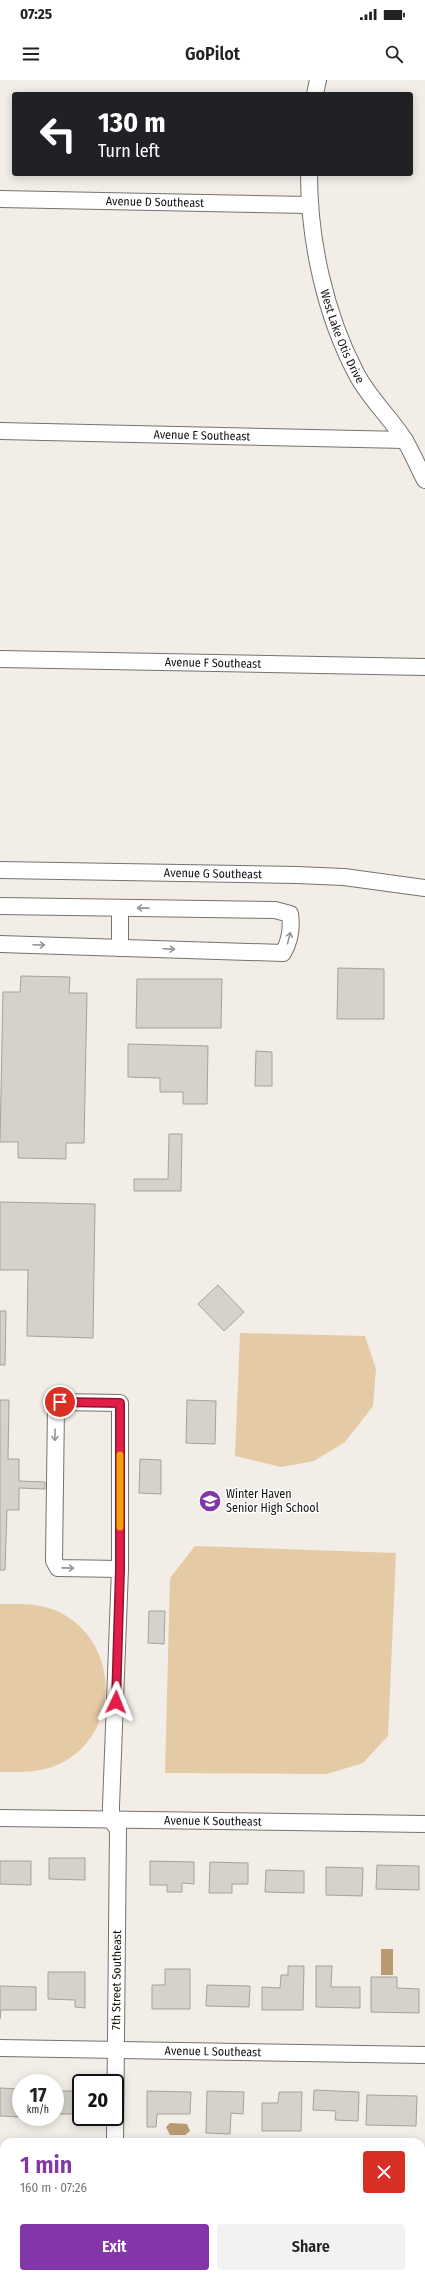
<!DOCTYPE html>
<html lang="en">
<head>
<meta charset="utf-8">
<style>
	body { margin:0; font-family:"Fira Sans Condensed",sans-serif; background:#f2f2f2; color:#222; height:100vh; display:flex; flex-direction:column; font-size:15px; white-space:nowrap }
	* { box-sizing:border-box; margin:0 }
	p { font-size:13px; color:#767676 }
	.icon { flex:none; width:22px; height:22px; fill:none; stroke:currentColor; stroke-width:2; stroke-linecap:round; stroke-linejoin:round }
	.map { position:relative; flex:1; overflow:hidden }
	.side { position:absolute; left:0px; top:2058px; width:425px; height:140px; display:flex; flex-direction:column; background:#fff; border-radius:12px 12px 0 0; box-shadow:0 2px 10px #0003 }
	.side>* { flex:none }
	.hud { position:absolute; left:12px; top:12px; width:401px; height:84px; border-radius:4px; box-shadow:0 2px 10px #0003; background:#202124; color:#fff; overflow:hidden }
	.speed { position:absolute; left:12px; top:1994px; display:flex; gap:8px; font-size:20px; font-weight:700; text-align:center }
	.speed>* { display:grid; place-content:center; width:52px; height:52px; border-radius:50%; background:#fff; box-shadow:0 2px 10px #0003; line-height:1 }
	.speed small { font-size:10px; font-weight:400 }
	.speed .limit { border:2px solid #111; border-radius:6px; background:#fff; color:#111 }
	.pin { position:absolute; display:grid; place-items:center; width:34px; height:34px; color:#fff; margin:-17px; border:2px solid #fff; border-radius:50%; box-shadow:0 1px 4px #0007 }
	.me { position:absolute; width:44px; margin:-22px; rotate:2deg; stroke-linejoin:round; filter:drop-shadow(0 0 3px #0008) }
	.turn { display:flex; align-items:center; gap:14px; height:84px; padding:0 20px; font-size:18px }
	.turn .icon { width:52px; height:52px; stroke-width:2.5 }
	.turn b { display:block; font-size:28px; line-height:34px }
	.round { display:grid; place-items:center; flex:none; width:42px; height:42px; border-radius:4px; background:#f2f2f2 }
	.summary { display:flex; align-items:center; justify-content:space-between; height:68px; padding:0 20px }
	h1 { font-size:24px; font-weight:600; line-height:30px; color:#8336a7 }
	.button { display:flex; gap:8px; margin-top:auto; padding:8px 20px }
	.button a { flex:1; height:46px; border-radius:4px; background:#8336a7; color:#fff; font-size:16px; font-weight:600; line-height:46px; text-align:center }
	.button a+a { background:#f2f2f2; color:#222 }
	.status { display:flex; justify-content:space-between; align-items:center; height:28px; padding:0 20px; background:#fff; direction:ltr }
	.status svg { height:11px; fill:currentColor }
	header { display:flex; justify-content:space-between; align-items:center; height:52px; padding:0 20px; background:#fff; font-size:18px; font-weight:600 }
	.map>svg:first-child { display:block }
	.green { fill:#e5caa6 }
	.water { fill:#b99a70 }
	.building { fill:#d5d1cb; stroke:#a6a19c }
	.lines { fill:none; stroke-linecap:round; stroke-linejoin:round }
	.minor-casing { stroke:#76726d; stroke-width:18 }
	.minor { stroke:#fff; stroke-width:16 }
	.oneway { stroke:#969594 }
	.route-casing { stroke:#92132f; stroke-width:10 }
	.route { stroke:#e11d48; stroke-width:7 }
	.slow { stroke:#f59e0b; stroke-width:7 }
	.labels { text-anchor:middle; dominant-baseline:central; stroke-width:3; stroke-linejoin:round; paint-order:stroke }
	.street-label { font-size:12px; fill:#151412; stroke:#fff }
	.poi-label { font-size:12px; fill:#151412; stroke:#fff; text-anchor:start }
</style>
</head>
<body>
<div class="status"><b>07:25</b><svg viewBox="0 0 49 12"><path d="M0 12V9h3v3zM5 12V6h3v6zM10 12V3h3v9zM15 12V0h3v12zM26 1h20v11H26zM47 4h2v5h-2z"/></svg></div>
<header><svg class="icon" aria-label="menu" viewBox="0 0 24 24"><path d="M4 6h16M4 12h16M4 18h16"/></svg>GoPilot<svg class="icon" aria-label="search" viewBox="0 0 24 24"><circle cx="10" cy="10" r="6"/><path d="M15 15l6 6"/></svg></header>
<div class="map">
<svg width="425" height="2198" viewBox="0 0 425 2198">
	<rect width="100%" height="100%" fill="#f2ede7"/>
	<path class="green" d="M240 1253 365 1256 376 1289 373 1326 345 1362 314 1381 281 1387 235 1376Z
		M195 1466 396 1473 388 1656 363 1683 327 1694 165 1693 170 1498Z
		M0 1524C19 1524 39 1523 57 1531 121 1560 123 1656 57 1685 38 1693 20 1692 0 1692Z"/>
	<path class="water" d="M381 1869H393V1895H381Z
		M170 2043 187 2044 190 2051 185 2055H170L166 2047Z"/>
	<path class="building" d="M338 888 384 889V939H337Z
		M21 896 70 897 69 913H87L84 1063H66V1079L18 1078V1062H0L3 912H20Z
		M137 899H222L221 948H136Z
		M128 964 208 966 207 1024H183V1012H160V998L128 997Z
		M256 971 272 972V1006H255Z
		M169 1054H182L181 1111H134V1099H168Z
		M0 1122 95 1124 93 1258 27 1256 28 1190H0Z
		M218 1205 244 1232 224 1251 198 1224Z
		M0 1231H6L5 1285H0Z
		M0 1320H9L8 1379H19V1401L45 1402V1409L19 1408V1430H7L5 1490H0Z
		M187 1320 216 1321 215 1364 186 1363Z
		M140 1379 161 1380V1414L139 1413Z
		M149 1531H165L164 1564 148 1563Z
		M49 1778H85V1800L49 1799Z
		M0 1781H31V1805L0 1804Z
		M150 1781 194 1782V1804L182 1803V1812H167V1805H150Z
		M210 1782 248 1783V1804H232V1813H209Z
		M377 1785 419 1786V1810L376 1809Z
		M326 1787 363 1788 362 1816 326 1815Z
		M266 1790 304 1791V1813L265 1812Z
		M288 1886H304L303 1930H262V1907L280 1908 281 1895H288Z
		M316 1886H332L331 1907H360V1928L316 1927Z
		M165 1889H190V1929H152V1905H165Z
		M48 1892H85V1928L75 1927V1920L48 1919Z
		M371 1897H397V1908L419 1909V1933L371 1932Z
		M207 1905 250 1906 249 1927 206 1926Z
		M0 1906 36 1907V1930H1L0 1939Z
		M0 2008 21 2009V2037L0 2036Z
		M314 2010 359 2012 358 2041 335 2040 336 2031 313 2030Z
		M55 2011H81V2034H55Z
		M147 2011 191 2012 190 2034H157L156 2047H147Z
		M207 2011 244 2012 243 2034 231 2033 230 2054 206 2053Z
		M279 2012H302L301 2051H262V2023H278Z
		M367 2015 417 2016 416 2046 366 2045Z
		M0 2132H4V2155H0Z"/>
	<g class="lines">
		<g class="minor-casing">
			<g id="minor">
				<path d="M315 14 318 0"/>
				<path id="s1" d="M309 94C309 160 325 234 356 293 368 317 390 337 404 359 412 372 418 387 425 400"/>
				<path id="s2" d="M0 119 309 125"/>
				<path id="s3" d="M0 351 405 360"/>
				<path id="s4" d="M0 579 425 587"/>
				<path id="s5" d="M0 790 297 795 344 797 425 808"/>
				<path d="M0 826 275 830 290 834C292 848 290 861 283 873L0 864"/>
				<path d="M120 868V828"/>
				<path id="s6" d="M0 1738 425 1744"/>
				<path id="s7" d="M0 1968 425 1975"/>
				<path id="s8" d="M115 2062 118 1749 111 1740V1726L120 1489V1323L60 1322 56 1326 54 1481 58 1488 120 1489"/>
				<path d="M0 2195 128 2198"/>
			</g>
		</g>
		<use href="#minor" class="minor"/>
	</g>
	<defs><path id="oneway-shaft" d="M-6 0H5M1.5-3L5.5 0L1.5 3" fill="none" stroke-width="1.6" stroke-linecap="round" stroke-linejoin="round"/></defs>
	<g class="oneway">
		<use href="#oneway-shaft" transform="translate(143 828) rotate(-179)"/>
		<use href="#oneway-shaft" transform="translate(289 858) rotate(-75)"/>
		<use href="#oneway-shaft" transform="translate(39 865) rotate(2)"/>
		<use href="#oneway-shaft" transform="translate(169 869) rotate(2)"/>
		<use href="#oneway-shaft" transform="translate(55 1355) rotate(91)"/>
		<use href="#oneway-shaft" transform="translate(68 1488) rotate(1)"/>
	</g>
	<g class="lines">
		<g class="route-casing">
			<path id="route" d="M60 1322 120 1323V1489L116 1622"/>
		</g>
		<use href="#route" class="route"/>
		<path class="slow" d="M120 1447V1375"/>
	</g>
	<defs>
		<g id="school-disc" transform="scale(1.15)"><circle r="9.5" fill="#8336a7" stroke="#fff"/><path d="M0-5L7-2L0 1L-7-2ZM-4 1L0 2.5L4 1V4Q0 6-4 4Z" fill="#fff"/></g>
	</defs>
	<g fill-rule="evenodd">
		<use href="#school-disc" x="210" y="1421"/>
	</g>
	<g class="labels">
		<g class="street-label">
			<text stroke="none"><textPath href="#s2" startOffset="155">Avenue D Southeast</textPath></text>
			<text stroke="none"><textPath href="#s1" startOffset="167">West Lake Otis Drive</textPath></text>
			<text stroke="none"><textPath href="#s3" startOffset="202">Avenue E Southeast</textPath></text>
			<text stroke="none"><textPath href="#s4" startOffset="213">Avenue F Southeast</textPath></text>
			<text stroke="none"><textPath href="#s5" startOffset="213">Avenue G Southeast</textPath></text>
			<text stroke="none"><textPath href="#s6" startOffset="213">Avenue K Southeast</textPath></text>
			<text stroke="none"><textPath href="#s8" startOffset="162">7th Street Southeast</textPath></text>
			<text stroke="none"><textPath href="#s7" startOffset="213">Avenue L Southeast</textPath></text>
		</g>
		<g class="poi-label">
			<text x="226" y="1414">Winter Haven<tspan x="226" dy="14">Senior High School</tspan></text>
		</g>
	</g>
</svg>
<div class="speed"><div>17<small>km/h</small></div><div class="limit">20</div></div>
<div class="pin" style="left:60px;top:1322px;background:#d93025"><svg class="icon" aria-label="arrive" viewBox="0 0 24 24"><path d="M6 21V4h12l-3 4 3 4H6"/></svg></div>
<svg class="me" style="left:116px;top:1622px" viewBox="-20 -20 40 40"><path d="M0-17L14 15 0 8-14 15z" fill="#e11d48" stroke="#fff" stroke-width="4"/></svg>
<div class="hud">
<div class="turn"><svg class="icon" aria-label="left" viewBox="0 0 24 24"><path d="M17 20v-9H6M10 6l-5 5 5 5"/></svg><div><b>130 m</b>Turn left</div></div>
</div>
<section class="side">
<div class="summary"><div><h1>1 min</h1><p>160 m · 07:26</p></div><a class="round" style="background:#d93025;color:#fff"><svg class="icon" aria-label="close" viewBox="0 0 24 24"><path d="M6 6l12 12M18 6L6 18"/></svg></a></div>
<div class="button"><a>Exit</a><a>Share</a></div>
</section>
</div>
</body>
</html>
